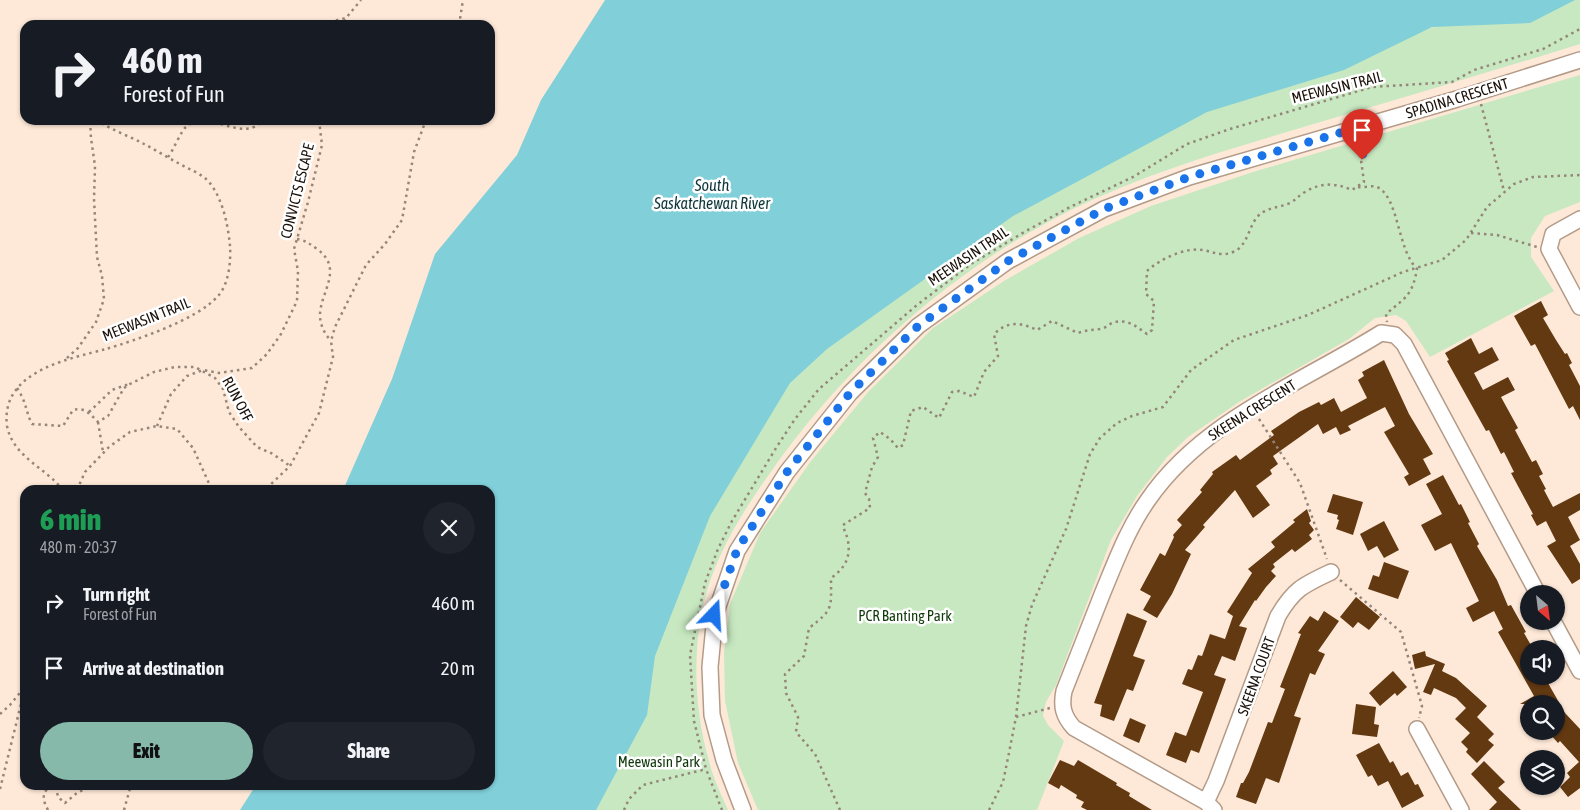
<!DOCTYPE html>
<html lang="en">
<head>
<meta charset="utf-8">
<style>
	body { margin:0; font-family:"Asap Condensed",sans-serif; background:#20242c; color:#f1f3f6; height:100vh; display:flex; flex-direction:column; font-size:19px; white-space:nowrap }
	* { box-sizing:border-box; margin:0 }
	p { font-size:16px; color:#9ea1a6 }
	.icon { flex:none; width:28px; height:28px; fill:none; stroke:currentColor; stroke-width:2; stroke-linecap:round; stroke-linejoin:round }
	.map { position:relative; flex:1; overflow:hidden }
	.sheet { position:absolute; left:20px; top:485px; width:475px; height:305px; display:flex; flex-direction:column; background:#171b24; border-radius:15px; box-shadow:0 1px 4px #0004 }
	.sheet>* { flex:none }
	.hud { position:absolute; left:20px; top:20px; width:475px; height:105px; border-radius:15px; box-shadow:0 1px 4px #0004; background:#171b24; color:#f1f3f6; overflow:hidden }
	.needle { width:32px; rotate:152deg }
	.buttons { position:absolute; left:1520px; top:585px; display:grid; gap:10px }
	.buttons a { display:grid; place-items:center; width:45px; height:45px; border-radius:50%; background:#171b24; box-shadow:0 1px 4px #0004; font-size:25px }
	.pin { position:absolute; display:grid; place-items:center; width:42px; height:42px; color:#fff; margin:-51px -21px; border-radius:50% 50% 50% 0; rotate:-45deg; box-shadow:0 0 5px #0007 }
	.pin .icon { rotate:45deg }
	.me { position:absolute; width:55px; margin:-28px; rotate:20deg; stroke-linejoin:round; filter:drop-shadow(0 0 4px #0008) }
	.turn { display:flex; align-items:center; gap:18px; height:105px; padding:0 20px; font-size:22px }
	.turn .icon { width:65px; height:65px; stroke-width:2.5 }
	.turn b { display:block; font-size:35px; line-height:42px }
	.round { display:grid; place-items:center; flex:none; width:52px; height:52px; border-radius:26px; background:#20242c }
	.overview { display:flex; align-items:center; justify-content:space-between; height:85px; padding:0 20px }
	h1 { font-size:30px; font-weight:800; line-height:38px; color:#1e9e55 }
	.cta { display:flex; gap:10px; margin-top:auto; padding:10px 20px }
	.cta a { flex:1; height:58px; border-radius:30px; background:#87b9aa; color:#111; font-size:20px; font-weight:800; line-height:58px; text-align:center }
	.cta a+a { background:#20242c; color:#f1f3f6 }
	ul { padding:0; list-style:none }
	li { display:flex; align-items:center; gap:15px; height:65px; padding:0 20px }
	li div { flex:1 }
	li b { display:block; font-size:19px }
	li em { font-style:normal }
	.map>svg:first-child { display:block }
	.green { fill:#c7e8c1 }
	.water { fill:#80cfd9 }
	.building { fill:#623911 }
	.lines { fill:none; stroke-linecap:round; stroke-linejoin:round }
	.minor-casing { stroke:#b49b88; stroke-width:18 }
	.path { stroke:#958679; stroke-width:2.5; stroke-dasharray:2.5 4; stroke-linecap:butt }
	.minor { stroke:#fff; stroke-width:15 }
	.route { stroke:#1a73e8; stroke-width:9; stroke-dasharray:0 16.2 }
	.labels { text-anchor:middle; dominant-baseline:central; stroke-width:5; stroke-linejoin:round; paint-order:stroke }
	.street-label { font-size:15px; fill:#1a110a; stroke:#fff }
	.park-label { font-size:15px; fill:#10390a; stroke:#fff }
	.water-label { font-size:16px; font-style:italic; fill:#0d3539; stroke:#fff }
</style>
</head>
<body>
<div class="map">
<svg width="1580" height="810" viewBox="0 0 1580 810">
	<rect width="100%" height="100%" fill="#fee9d8"/>
	<path class="green" d="M1557 0H1580V44C1493 71 1405 97 1317 123 1234 148 1150 171 1071 210 951 270 847 363 770 473 741 514 714 557 703 606 692 657 695 712 709 761 713 778 721 794 728 810H585L686 543 786 368 892 288 1170 118 1402 34Z
		M1580 75V202L1545 216 1531 238V257L1554 291 1430 357 1406 321 1396 315 1375 318 1349 339 1239 402 1188 437 1167 457 1137 496 1111 540 1056 685 1046 702 1043 716 1048 725 1064 741 1037 810H758L738 763 725 701 724 653 730 604 760 533 811 461 869 391 933 328 1004 281 1079 238 1151 206 1253 172Z"/>
	<path class="water" d="M605 0H1575L1530 23 1432 27 1344 70 1207 112 1013 216 827 349 790 383 710 516 655 656 647 715 596 810H240L256 785H490V490H343L392 379 435 254 517 155 541 100Z"/>
	<path class="building" d="M1541 301 1548 315 1543 318 1556 340 1565 354 1567 353 1572 363 1569 365 1580 386V420L1573 406 1569 409 1535 344 1531 346 1514 316Z
		M1471 338 1479 354 1492 347 1499 360 1474 373 1483 390 1508 377 1515 390 1501 397 1518 428 1515 430 1532 462 1536 460 1543 474 1539 476 1546 489 1544 490 1553 507 1580 493V510L1568 517 1580 540 1570 546 1580 564V579L1572 584 1547 546 1556 541 1546 521 1537 526 1531 515 1533 514 1511 473 1514 472 1504 452 1501 454 1489 430 1486 431 1447 361 1449 360 1445 353Z
		M1384 360 1409 414 1433 454 1423 459 1431 474 1409 486 1404 477 1409 474 1384 432 1395 426 1385 407 1348 426 1351 430 1340 435 1336 427 1323 434 1318 424 1273 456 1278 464 1270 470 1272 474 1256 486 1270 505 1253 518 1235 490 1203 525 1205 527 1185 550 1191 554 1172 594 1157 618 1143 610 1151 596 1140 590 1160 553 1165 556 1174 537 1173 535 1182 525 1177 520 1202 492 1200 490 1213 474 1212 472 1236 455 1240 460 1274 435 1271 431 1299 412 1319 402 1321 405 1334 398 1341 412 1367 398 1358 380 1364 376 1362 372Z
		M1443 475 1459 505 1461 504 1470 522 1468 523 1479 544 1477 546 1497 580 1508 606 1511 605 1526 632 1524 633 1532 647 1529 648V676H1544L1565 713 1580 729V788L1568 797 1560 787 1570 777 1567 773 1579 762 1560 741 1558 743 1549 733 1556 731V704H1520L1534 696 1498 632 1503 629 1494 611 1473 622 1466 608 1479 601 1451 543 1435 551 1421 525 1442 514 1426 484Z
		M1333 494 1363 502 1353 535 1336 529 1339 520 1337 519 1338 515 1327 512Z
		M1307 509 1311 521 1309 523 1314 530 1309 535 1312 539 1295 552 1292 549 1273 564 1275 567 1271 571 1276 576 1266 587 1256 601 1255 600 1239 626 1247 628 1235 661 1222 656 1214 675 1226 679 1199 753 1191 750 1186 763 1166 755 1175 732 1186 736 1203 692 1182 684 1188 669 1192 670 1198 655 1202 656 1210 634 1225 639 1233 616 1227 612 1252 573 1248 569 1275 547 1271 542 1295 522 1293 520Z
		M1384 521 1399 550 1384 558 1377 546 1368 551 1360 534Z
		M1384 562 1409 571 1398 599 1368 589 1373 575 1379 577Z
		M1356 597 1380 617 1369 630 1358 622 1353 628 1340 617Z
		M1324 611 1339 621 1318 651 1325 654 1315 675 1310 673 1294 716 1301 718 1279 783 1266 778 1256 804 1236 797 1241 783H1243L1249 772 1268 722 1272 723 1285 689 1280 687 1301 634 1298 633 1310 616 1318 621Z
		M1127 613 1147 621 1133 656 1145 660 1133 691 1127 689 1114 721 1100 716 1102 705 1094 703Z
		M1425 651 1426 656 1445 664 1442 671 1456 678 1487 706 1477 717 1494 734 1488 740 1494 745 1477 763 1466 752 1468 749 1461 742 1470 733 1455 719 1466 708 1456 698 1434 688 1431 695 1423 692 1435 664 1415 669 1412 655Z
		M1393 671 1407 687 1397 696 1395 693 1380 706 1369 693Z
		M1356 704 1376 707 1374 724 1379 725 1377 737 1352 734Z
		M1130 718 1146 725 1139 743 1123 736Z
		M1379 743 1390 763 1393 761 1401 776 1408 772 1415 785 1418 784 1424 796 1402 808 1388 781 1378 786 1372 775 1368 777 1356 755Z
		M1060 760 1074 766 1078 760 1117 783 1116 785 1130 793 1129 796 1152 810H1087L1081 807 1084 802 1076 798 1077 795 1061 785 1059 789 1048 783Z
		M1484 761 1505 782 1498 788 1521 810H1489L1497 802 1471 774Z"/>
	<g class="lines">
		<g class="minor-casing">
			<path id="minor" d="M1580 219 1553 234 1549 249 1580 307
				M1553 621 1580 671
				M1417 729 1461 810
				M1206 802 1216 781 1278 616C1294 589 1303 585 1331 572
				M743 810 724 760 712 715 710 667 715 615 737 551 787 472 850 393 918 326 1008 261 1104 209 1189 177 1457 99 1580 60
				M1214 810 1206 802 1074 728C1063 716 1061 706 1064 691 1077 658 1090 625 1103 592 1116 561 1128 528 1148 500 1203 420 1301 383 1381 333L1395 335 1404 344 1538 594"/>
		</g>
		<path class="path" d="M317 25 346 18 361 0
			M340 25 345 19
			M459 25 463 0
			M1481 104 1504 191
			M168 157C173 151 181 131 186 127 210 107 242 145 263 120
			M1358 187C1364 188 1371 185 1377 187 1399 197 1397 249 1417 269 1412 296 1406 297 1386 314L1387 322
			M1471 233 1497 235 1537 247
			M297 239C305 240 310 244 317 249 345 269 319 293 320 317 321 327 325 334 331 341
			M67 358 78 348 96 322 104 299 102 276 97 257 94 199 95 166 91 138 90 120
			M17 388C27 403 25 410 32 424L63 426 73 410C85 407 90 414 98 422L108 416 124 388 130 384 154 372 175 367H195L215 378 223 389 229 412 239 427 257 447 273 454 290 466
			M89 412 112 390 129 384
			M1259 419 1300 483 1327 559
			M98 422 103 452
			M157 426 171 394 187 376 203 370 219 373 252 368 267 354 281 334 297 301 298 271 294 249 308 202 322 145 319 120
			M211 487 222 490
			M63 490C46 468 13 457 7 426 0 371 69 359 106 349 136 340 197 320 218 296 229 284 231 261 230 246 228 225 223 199 209 182 201 173 190 170 180 164 168 158 156 150 144 144 129 136 111 130 97 120
			M77 490 85 472 109 447 130 432 157 426 177 429 193 448 212 490
			M260 490 269 486 290 466 319 413 333 357 331 341 335 327 366 265 385 244 402 220 414 152 426 120
			M1340 580 1401 632 1422 706 1419 718
			M0 714 10 705 23 689
			M1016 717 1050 708
			M0 789 25 688
			M48 810C43 801 41 794 50 786L56 787 58 797 65 803 78 792 97 785
			M124 810 131 785
			M624 810 629 799 643 785 706 769
			M722 810 706 769 694 721 690 655 705 583 718 549 732 521 776 448 795 419 819 389 917 305 971 264 1026 231 1072 206 1133 177 1187 144 1230 129 1372 87 1452 82 1474 70 1543 49 1580 29
			M840 810 815 754 796 732 798 717 786 693 785 674 804 656 809 628C834 609 831 608 831 578 844 569 851 558 848 541 847 535 844 531 843 525L870 508 869 499 865 493 872 467 878 457 873 438 880 432 890 439 898 448 903 445 911 411 923 407 939 418 952 392 959 391 974 397 984 372 998 356 994 334C1008 321 1020 322 1037 330L1052 321 1078 333C1086 330 1093 330 1101 329 1106 328 1110 323 1115 322 1128 319 1137 327 1147 334L1152 330 1154 301 1146 294 1147 271C1160 259 1185 247 1203 250 1213 252 1222 257 1233 252 1248 246 1248 227 1258 216 1267 207 1279 208 1290 203 1296 200 1299 195 1305 192 1321 182 1336 183 1352 190L1364 182 1361 160 1363 141
			M989 810 1003 782 1009 753 1016 717 1026 626 1032 605 1066 529 1090 454 1100 438 1117 423 1132 416 1163 407 1191 370 1234 340 1308 315 1403 272 1442 260 1466 240 1487 207 1514 184 1533 177 1580 175"/>
		<use href="#minor" class="minor"/>
	</g>
	<g class="lines">
		<path class="route" d="M714 615 737 550 787 472 850 393 918 326 1008 261 1104 209 1189 177 1360 127 1364 144 1362 160"/>
	</g>
	<g class="labels">
		<g class="street-label">
			<text transform="translate(1337 87) rotate(-14)">MEEWASIN TRAIL</text>
			<text transform="translate(1457 98) rotate(-17)">SPADINA CRESCENT</text>
			<text transform="translate(297 191) rotate(-76)">CONVICTS ESCAPE</text>
			<text transform="translate(968 256) rotate(-34)">MEEWASIN TRAIL</text>
			<text transform="translate(146 319) rotate(-22)">MEEWASIN TRAIL</text>
			<text transform="translate(238 399) rotate(62)">RUN OFF</text>
			<text transform="translate(1252 410) rotate(-32)">SKEENA CRESCENT</text>
			<text transform="translate(1256 676) rotate(-70)">SKEENA COURT</text>
		</g>
		<g class="park-label">
			<text x="905" y="615">PCR Banting Park</text>
			<text x="659" y="761">Meewasin Park</text>
		</g>
		<g class="water-label">
			<text x="712" y="185">South<tspan x="712" dy="18">Saskatchewan River</tspan></text>
		</g>
	</g>
</svg>
<div class="buttons">
<a><svg class="needle" viewBox="-14 -14 28 28"><path d="M0-13l5 13h-10z" fill="#e53935"/><path d="M0 13l5-13h-10z" fill="#9ea1a6"/></svg></a>
<a><svg class="icon" aria-label="sound" viewBox="0 0 24 24"><path d="M4 9h4l5-4v14l-5-4H4zM17 9q2 3 0 6"/></svg></a>
<a><svg class="icon" aria-label="search" viewBox="0 0 24 24"><circle cx="10" cy="10" r="6"/><path d="M15 15l6 6"/></svg></a>
<a><svg class="icon" aria-label="layers" viewBox="0 0 24 24"><path d="M12 4l9 5-9 5-9-5zM3 14l9 5 9-5"/></svg></a>
</div>
<div class="pin" style="left:1362px;top:160px;background:#d93025"><svg class="icon" aria-label="arrive" viewBox="0 0 24 24"><path d="M6 21V4h12l-3 4 3 4H6"/></svg></div>
<svg class="me" style="left:714px;top:615px" viewBox="-20 -20 40 40"><path d="M0-17L14 15 0 8-14 15z" fill="#1a73e8" stroke="#fff" stroke-width="4"/></svg>
<div class="hud">
<div class="turn"><svg class="icon" aria-label="right" viewBox="0 0 24 24"><path d="M7 20v-9h11M14 6l5 5-5 5"/></svg><div><b>460 m</b>Forest of Fun</div></div>
</div>
<section class="sheet">
<div class="overview"><div><h1>6 min</h1><p>480 m · 20:37</p></div><a class="round"><svg class="icon" aria-label="close" viewBox="0 0 24 24"><path d="M6 6l12 12M18 6L6 18"/></svg></a></div>
<ul>
<li><svg class="icon" aria-label="right" viewBox="0 0 24 24"><path d="M7 20v-9h11M14 6l5 5-5 5"/></svg><div><b>Turn right</b><p>Forest of Fun</p></div><em>460 m</em></li>
<li><svg class="icon" aria-label="arrive" viewBox="0 0 24 24"><path d="M6 21V4h12l-3 4 3 4H6"/></svg><div><b>Arrive at destination</b></div><em>20 m</em></li>
</ul>
<div class="cta"><a>Exit</a><a>Share</a></div>
</section>
</div>
</body>
</html>
